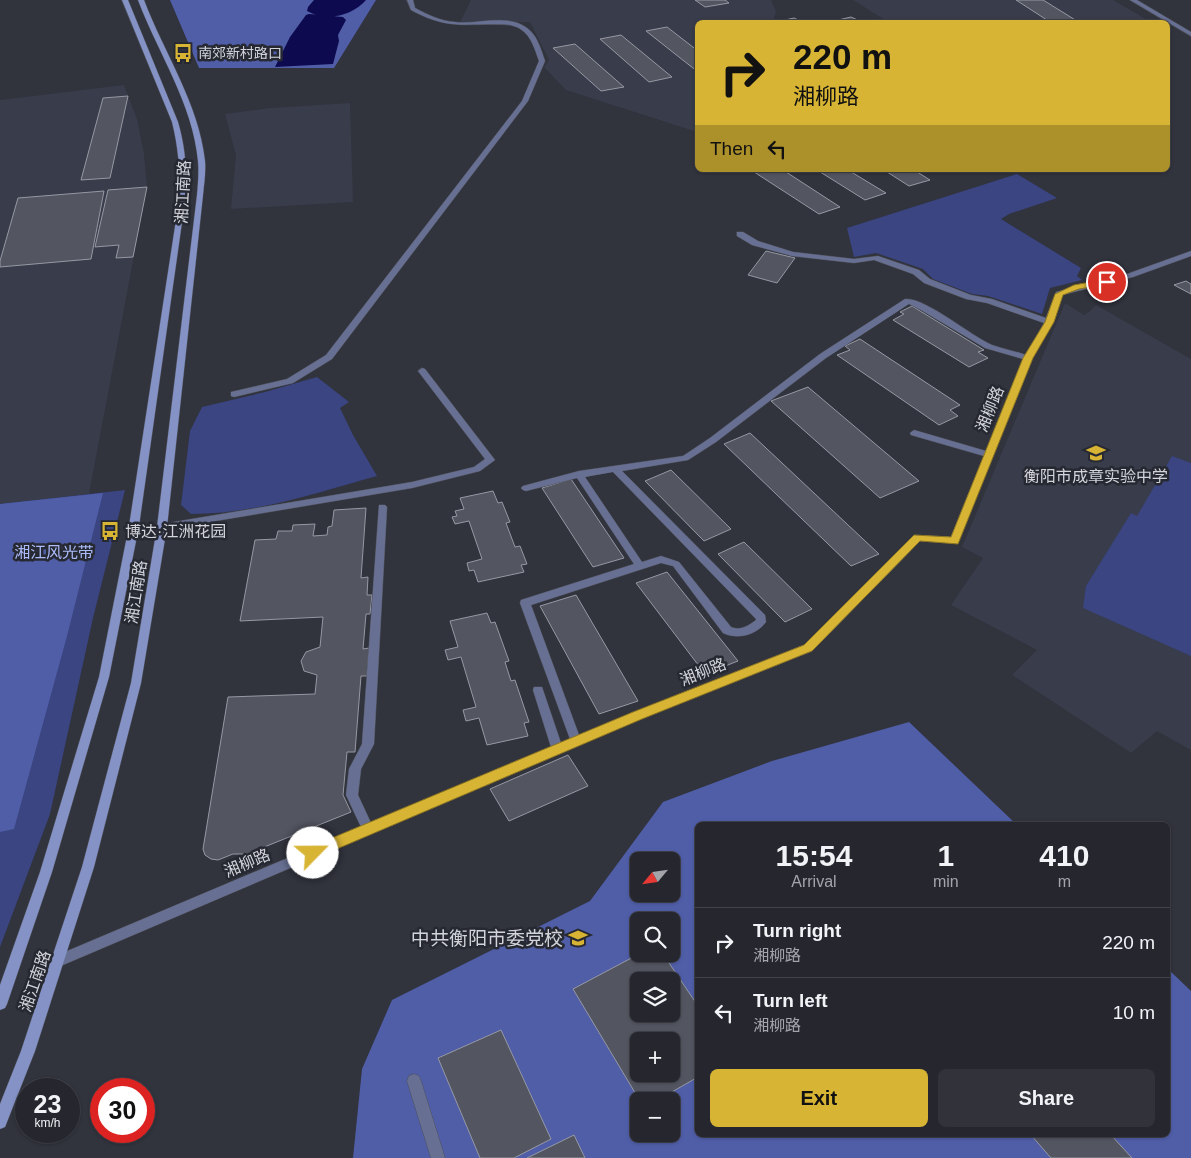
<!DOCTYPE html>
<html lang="en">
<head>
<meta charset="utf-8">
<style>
	body { margin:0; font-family:Helvetica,"Noto Sans SC",sans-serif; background:#31323a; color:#f1f3f6; height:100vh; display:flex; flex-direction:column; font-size:19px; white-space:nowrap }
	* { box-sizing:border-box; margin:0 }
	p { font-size:16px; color:#a3a5aa }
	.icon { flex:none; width:28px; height:28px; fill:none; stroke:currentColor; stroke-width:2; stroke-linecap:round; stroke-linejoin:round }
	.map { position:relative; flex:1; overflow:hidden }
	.drawer { position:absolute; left:695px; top:822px; width:475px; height:315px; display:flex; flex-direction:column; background:#25262e; border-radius:8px; box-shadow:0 1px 4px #0004,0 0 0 1px #42434a }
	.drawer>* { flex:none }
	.hud { position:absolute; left:695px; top:20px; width:475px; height:152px; border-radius:8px; box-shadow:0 1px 4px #0004,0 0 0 1px #42434a; background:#d7b434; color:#111; overflow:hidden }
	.needle { width:32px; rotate:241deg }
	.fabs { position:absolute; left:630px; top:852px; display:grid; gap:10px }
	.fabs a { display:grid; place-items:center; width:50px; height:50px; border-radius:8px; background:#25262e; box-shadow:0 1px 4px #0004,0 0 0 1px #42434a; font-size:25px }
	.speed { position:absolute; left:15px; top:1078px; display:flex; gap:10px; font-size:25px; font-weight:700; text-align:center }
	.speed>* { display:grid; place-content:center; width:65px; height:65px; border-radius:50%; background:#25262e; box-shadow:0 1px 4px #0004,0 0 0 1px #42434a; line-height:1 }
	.speed small { font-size:12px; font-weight:400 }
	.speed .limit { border:8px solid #d22; background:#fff; color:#111 }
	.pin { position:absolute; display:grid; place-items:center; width:42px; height:42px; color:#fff; margin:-21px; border:2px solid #fff; border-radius:50%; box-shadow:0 1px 5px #0007 }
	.me { position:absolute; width:55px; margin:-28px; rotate:67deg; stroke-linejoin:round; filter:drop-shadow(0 0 4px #0008) }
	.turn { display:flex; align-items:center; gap:18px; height:105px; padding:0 15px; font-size:22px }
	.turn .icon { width:65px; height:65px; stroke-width:2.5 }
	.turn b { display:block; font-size:35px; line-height:42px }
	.then { display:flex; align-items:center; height:48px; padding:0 15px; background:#0003; gap:10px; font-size:19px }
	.eta { display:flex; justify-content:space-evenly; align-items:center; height:85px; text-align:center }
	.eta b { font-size:30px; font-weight:800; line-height:35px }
	.primary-button { display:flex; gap:10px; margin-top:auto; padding:10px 15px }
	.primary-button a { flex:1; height:58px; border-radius:8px; background:#d7b434; color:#111; font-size:20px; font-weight:800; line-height:58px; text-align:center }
	.primary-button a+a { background:#31323a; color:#f1f3f6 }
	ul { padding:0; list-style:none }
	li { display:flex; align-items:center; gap:15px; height:70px; padding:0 15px; border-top:1px solid #42434a }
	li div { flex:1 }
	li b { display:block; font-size:19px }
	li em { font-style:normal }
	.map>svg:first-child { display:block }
	.built { fill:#383c4b }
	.green { fill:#3a4581 }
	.forest { fill:#505ea8; fill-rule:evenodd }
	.water { fill:#0e0a4f }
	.building { fill:#535661; stroke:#9699a4; fill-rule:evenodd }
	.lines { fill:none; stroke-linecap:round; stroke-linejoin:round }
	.street-casing { stroke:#4e5059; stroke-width:1 }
	.secondary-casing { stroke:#4e5059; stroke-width:1 }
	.street { fill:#677092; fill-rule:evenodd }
	.secondary { fill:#8492c6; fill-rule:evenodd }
	.route { fill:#d7b434; stroke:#8c7522 }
	.labels { text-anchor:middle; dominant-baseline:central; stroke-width:5; stroke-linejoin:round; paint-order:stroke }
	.far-poi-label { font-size:14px; fill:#d2d4da; stroke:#272932; text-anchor:start }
	.street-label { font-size:16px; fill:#d2d4da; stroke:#272932 }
	.poi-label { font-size:16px; fill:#d2d4da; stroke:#272932 }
	.park-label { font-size:16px; fill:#abbbf8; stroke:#272932 }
	.near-poi-label { font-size:19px; fill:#d2d4da; stroke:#272932; text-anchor:end }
</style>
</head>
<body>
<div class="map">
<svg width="1191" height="1158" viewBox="0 0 1191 1158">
	<rect width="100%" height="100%" fill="#31333d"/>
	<path class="built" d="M471 0H771L776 11 773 22H698L697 132 566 90 544 67 549 60 530 22H460Z
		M853 0H1113L1151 22H888Z
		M124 85 137 119 144 154 147 187 89 494 0 504V100Z
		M350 103 353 202 231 209 236 155 225 114 270 108Z
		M1065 303 1084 315 1089 312 1096 305 1191 359V750L1157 731 1131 753 1012 675 1037 650 951 605 983 558 962 547Z"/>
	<path class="green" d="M1017 174 1057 198 1009 214 1001 219 1081 268 1077 276 1082 280 1050 288 1042 314 988 296 972 294 933 279 923 269 876 253 854 257 847 228Z
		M317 377 349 402 340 408 353 435 377 476C316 493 255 514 191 514L181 505 190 431 202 407 265 392Z
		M1172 456 1191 463V656L1083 608 1086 586 1131 513 1137 516Z
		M125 490 93 618 50 814 0 947V504Z"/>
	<path class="forest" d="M170 0H376L334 68H199Z
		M103 493 67 636 14 829 0 832V504Z
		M909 722 1017 825H698V1135H1168V969L1191 991V1158H353L362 1069 392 1000 590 901 663 802 772 761ZM639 861H671V894H639ZM639 921H671V954H639ZM639 981H671V1014H639ZM639 1041H671V1074H639ZM639 1101H671V1134H639Z"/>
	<path class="water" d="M314 0H366C352 16 327 22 307 11L308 7Z
		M309 14 343 17 346 20 338 35 339 41 333 64 275 67 290 37 306 15Z"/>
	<path class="building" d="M695 0H725L729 3 705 7Z
		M1016 0H1043L1077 21 1050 22Z
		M851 17 862 22 834 21Z
		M794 18 803 22H776Z
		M667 27 698 51V72L646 31Z
		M621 35 672 77 649 82 600 39Z
		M575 44 624 87 601 91 553 48Z
		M128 96 110 178 81 180 103 98Z
		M751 170H783L840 207 819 214Z
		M817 170H848L886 193 865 200Z
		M884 170H914L930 180 909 186Z
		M147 187 133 257 116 258 119 245 95 247 108 190Z
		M104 191 91 259 0 267V261L18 198Z
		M766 251 795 258 777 283 748 275Z
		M1186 281 1191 284V294L1174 285Z
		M912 306 984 350 978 352 988 358 969 367 893 320 904 314 900 312Z
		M860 339 960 405 950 410 958 416 939 425 837 355 850 350 845 346Z
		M808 387 919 481 880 498 771 401Z
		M750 433 879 554 851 566 724 444Z
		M671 470 731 529 704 541 645 481Z
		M571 479 624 558 593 567 542 488Z
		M493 491 498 503 502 502 510 522 506 523 515 547 520 546 527 564 521 565 524 572 478 582 474 570 469 571 467 563 482 559 469 521 455 524 452 517 457 516 455 511 464 509 460 498Z
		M366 508 361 578 368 577 367 595H372L370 614H366L363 649 369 648 367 676H361L355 752H347L343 795 351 812 247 854H233L218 860 211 859 205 855 203 849 228 697 315 694 317 675 304 671 301 661 306 652 320 647 323 617 240 621 255 540 276 539 278 531H292L293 525 315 524 313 536 327 535 328 527 332 526 334 510Z
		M744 542 812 609 785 622 718 554Z
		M667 572 738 661 705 674 636 583Z
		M576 595 638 701 599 714 540 606Z
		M487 613 491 623 495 622 509 661 505 662 511 681 515 680 529 722 524 723 528 736 487 745 479 718 466 721 463 710 476 707 461 657 448 660 445 650 458 647 450 621Z
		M568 755 588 786 509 821 490 789Z
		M639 954H663L698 1006V1077L656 1101H640L573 989ZM639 981H671V1014H639ZM639 1041H671V1074H639Z
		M501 1030 551 1139 514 1158H480L438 1058Z
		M574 1135 585 1158H527Z
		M1031 1135H1111L1132 1158H1051Z"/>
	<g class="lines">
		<g class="street-casing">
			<path id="street" d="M407 0H413L415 8C428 15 441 21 455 22 477 25 507 13 527 28 537 35 541 49 545 61L528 101 332 359 293 383 234 397 231 396V392L287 379 326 355 522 101 539 61C533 44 529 29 510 25 469 22 451 32 411 10Z
				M1130 0H1137L1191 32V36Z
				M737 232H743L758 241 793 252 854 259 878 256 919 270 930 279 971 295 992 299 1046 318 1056 292 1127 274 1191 251V256L1133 277 1062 295 1053 322 1032 358 957 543 920 541 812 651 642 718 63 965 58 967 53 965 51 961 53 957 361 827 346 795 349 769 362 744 379 505H385L387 507 374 744 361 769 358 795 371 823 551 747 533 690 534 687H542L543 690 561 743 570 739 520 603 521 600 634 564 577 478 526 491 523 490 521 488 523 486 579 471 683 456 710 438 820 354 905 299C925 297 971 336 992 345 1003 349 1015 351 1026 355L1044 323 987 303 966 299 924 283 913 274 874 260 854 263 792 256 752 245 737 236ZM909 304 921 310 985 348 1023 359 986 451 914 430 910 433 911 435 984 456 951 537 915 535 804 645 579 735 531 605 661 563 673 566 723 633C738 640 756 635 766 622L765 615 622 471 688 460 716 442 826 358ZM613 472 756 619V620C748 626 740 631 731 627L679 562 661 556 642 562 585 477Z
				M422 368 425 369 495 460 480 471 412 488 162 530 157 527 162 524 412 482 474 467 485 459 418 371Z
				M414 1074 419 1076 421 1081 445 1158H431L407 1081 409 1076Z"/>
		</g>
		<g class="secondary-casing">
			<path id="secondary" d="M122 0H128L178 122C185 146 187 169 186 194L139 526 109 677 52 872 7 1004 5 1008 0 1010V985L40 872 99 677 129 526 180 194C180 169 178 146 172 122Z
				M138 0H144C164 53 199 104 205 161 206 172 204 184 203 195L167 527 141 683 94 867 35 1051 5 1127 0 1129V1104L21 1051 82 867 131 683 157 527 197 195C198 184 199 172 198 161 193 104 158 53 138 0Z"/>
		</g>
		<use href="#street" class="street"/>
		<use href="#secondary" class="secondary"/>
	</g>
	<path class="route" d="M1107 279 1110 280V284L1079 289 1063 295 1054 322 1033 358 958 544 920 541 812 651 642 719 318 857 313 859 308 857 306 853 308 848 633 712 804 645 914 535 951 537 1023 358 1045 322 1055 294 1074 285Z"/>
	<defs>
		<g id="bus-bare" transform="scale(1.5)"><path d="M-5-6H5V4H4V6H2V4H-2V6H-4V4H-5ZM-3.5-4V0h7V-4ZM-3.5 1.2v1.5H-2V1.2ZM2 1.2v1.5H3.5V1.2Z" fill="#d7b434" stroke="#272932" stroke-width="2.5" paint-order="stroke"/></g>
		<g id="school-bare" transform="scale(1.5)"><path d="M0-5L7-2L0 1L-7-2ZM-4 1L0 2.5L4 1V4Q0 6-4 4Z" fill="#d7b434" stroke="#272932" stroke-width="2.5" paint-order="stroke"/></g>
	</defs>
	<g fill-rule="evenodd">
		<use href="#bus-bare" x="183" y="53"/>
		<use href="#school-bare" x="1096" y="453"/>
		<use href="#bus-bare" x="110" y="531"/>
		<use href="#school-bare" x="578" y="938"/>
	</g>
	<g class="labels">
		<g class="far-poi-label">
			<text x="198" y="53">南郊新村路口</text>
		</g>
		<g class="street-label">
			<text transform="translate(183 192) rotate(-87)">湘江南路</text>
			<text transform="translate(990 409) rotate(-68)">湘柳路</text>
			<text transform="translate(136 592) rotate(-81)">湘江南路</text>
			<text transform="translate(703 672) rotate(-22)">湘柳路</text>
			<text transform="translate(247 863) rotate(-23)">湘柳路</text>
			<text transform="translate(35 981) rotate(-71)">湘江南路</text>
		</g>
		<g class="poi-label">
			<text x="1096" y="476">衡阳市成章实验中学</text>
			<text x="125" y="531" text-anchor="start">博达·江洲花园</text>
		</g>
		<g class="park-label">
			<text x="54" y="552">湘江风光带</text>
		</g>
		<g class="near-poi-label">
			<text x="563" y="938">中共衡阳市委党校</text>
		</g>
	</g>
</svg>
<div class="fabs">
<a><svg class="needle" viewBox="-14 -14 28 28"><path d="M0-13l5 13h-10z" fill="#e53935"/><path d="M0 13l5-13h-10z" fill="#a3a5aa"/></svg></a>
<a><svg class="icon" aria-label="search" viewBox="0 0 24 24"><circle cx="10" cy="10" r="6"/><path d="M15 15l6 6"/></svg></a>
<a><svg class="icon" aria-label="layers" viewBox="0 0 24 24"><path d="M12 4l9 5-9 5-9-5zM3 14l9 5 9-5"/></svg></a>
<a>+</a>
<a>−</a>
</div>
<div class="speed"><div>23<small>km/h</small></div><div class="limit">30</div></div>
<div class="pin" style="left:1107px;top:282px;background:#d93025"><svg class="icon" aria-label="arrive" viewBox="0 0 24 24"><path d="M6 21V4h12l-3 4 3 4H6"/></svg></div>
<svg class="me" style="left:313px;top:853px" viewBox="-20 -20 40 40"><circle r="19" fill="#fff"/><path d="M0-13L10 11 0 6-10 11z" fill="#d7b434"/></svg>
<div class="hud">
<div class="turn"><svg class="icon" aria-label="right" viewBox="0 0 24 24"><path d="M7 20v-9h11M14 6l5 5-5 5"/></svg><div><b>220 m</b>湘柳路</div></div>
<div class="then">Then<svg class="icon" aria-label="left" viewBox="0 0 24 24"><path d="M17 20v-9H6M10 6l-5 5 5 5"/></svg></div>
</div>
<section class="drawer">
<div class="eta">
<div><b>15:54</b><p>Arrival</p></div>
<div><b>1</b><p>min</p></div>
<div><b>410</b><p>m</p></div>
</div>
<ul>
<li><svg class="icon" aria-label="right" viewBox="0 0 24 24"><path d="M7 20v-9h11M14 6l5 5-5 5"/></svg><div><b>Turn right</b><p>湘柳路</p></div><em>220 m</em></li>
<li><svg class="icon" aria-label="left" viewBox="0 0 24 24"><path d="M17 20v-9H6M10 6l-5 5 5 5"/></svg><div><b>Turn left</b><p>湘柳路</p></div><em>10 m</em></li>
</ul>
<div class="primary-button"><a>Exit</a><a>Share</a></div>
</section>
</div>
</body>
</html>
